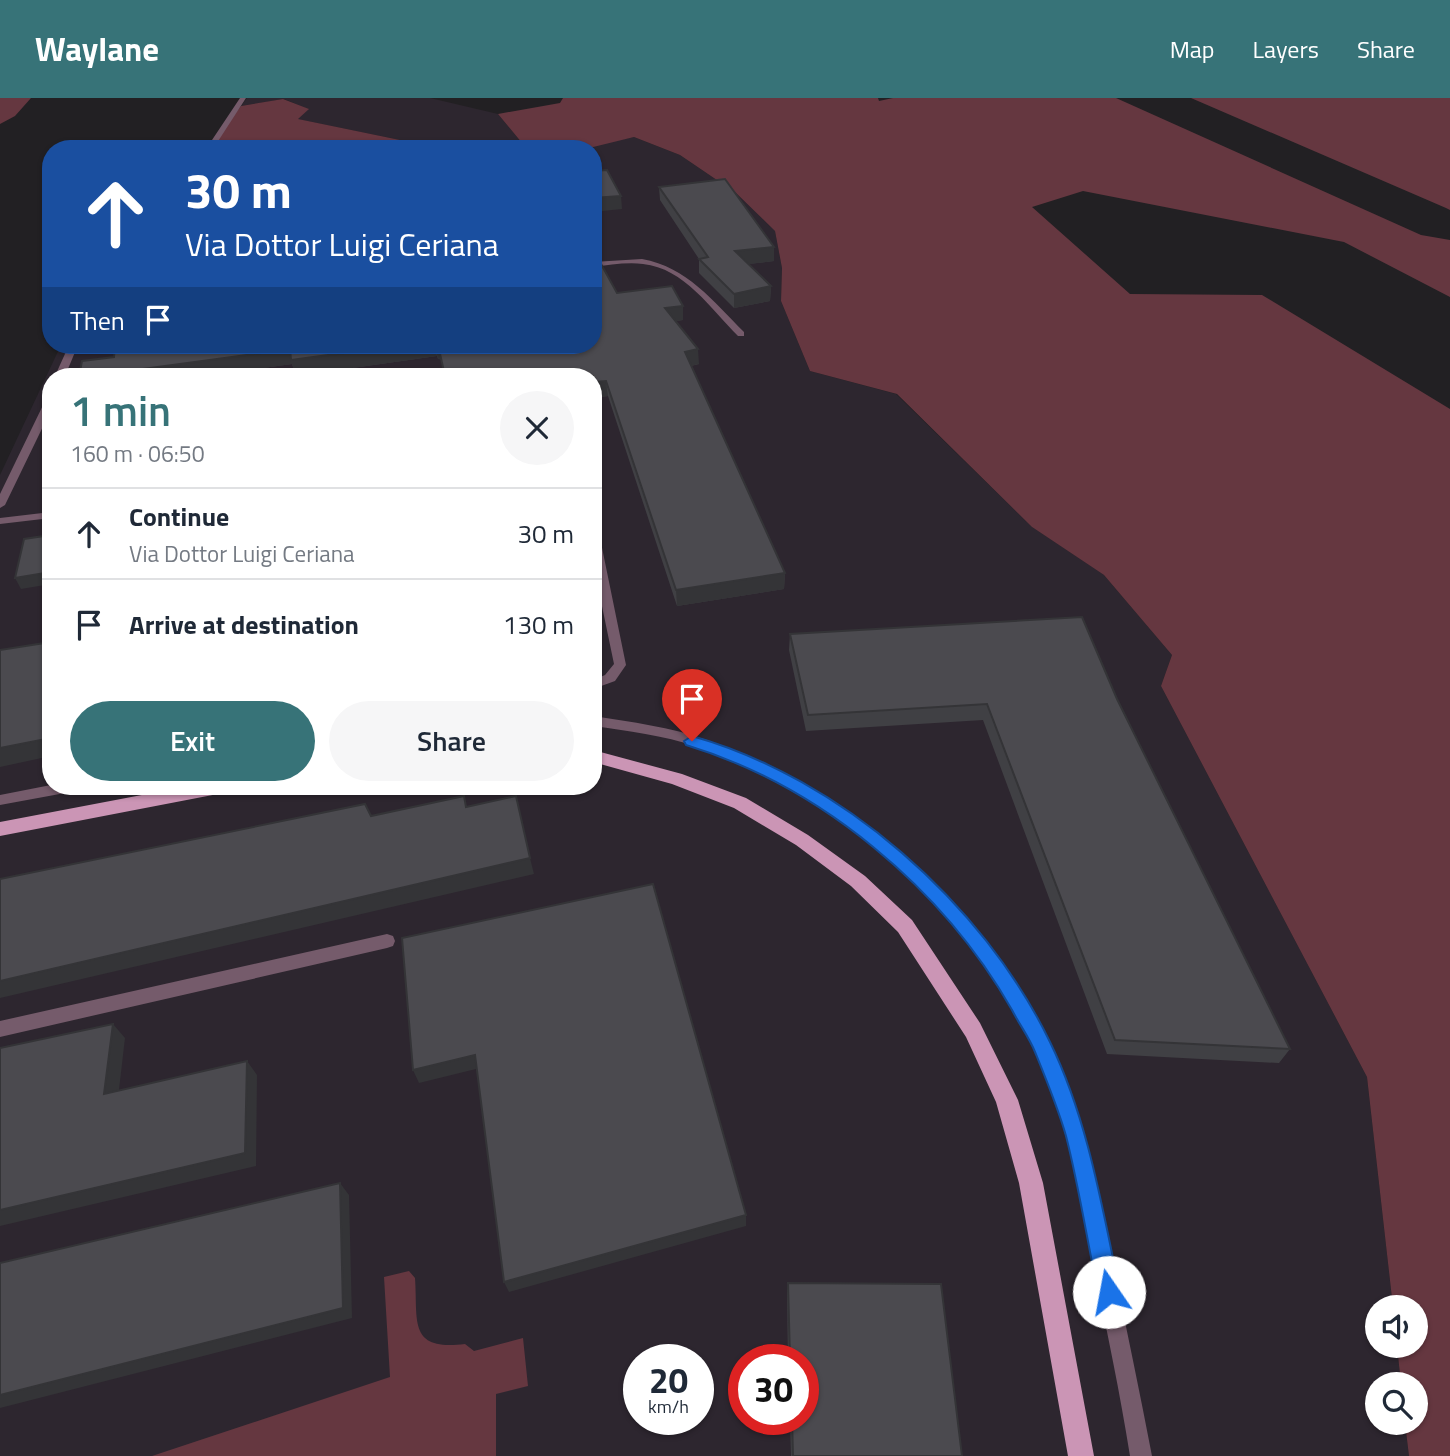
<!DOCTYPE html>
<html lang="en">
<head>
<meta charset="utf-8">
<style>
	body { margin:0; font-family:"Titillium Web",sans-serif; background:#f6f6f7; color:#1f2937; height:100vh; display:flex; flex-direction:column; font-size:26px; white-space:nowrap }
	* { box-sizing:border-box; margin:0 }
	p { font-size:23px; color:#747a83 }
	.icon { flex:none; width:38px; height:38px; fill:none; stroke:currentColor; stroke-width:2; stroke-linecap:round; stroke-linejoin:round }
	.map { position:relative; flex:1; overflow:hidden }
	.drawer { position:absolute; left:42px; top:270px; width:560px; height:427px; display:flex; flex-direction:column; background:#fff; border-radius:28px; box-shadow:0 2px 5px #0004 }
	.drawer>* { flex:none }
	.hud { position:absolute; left:42px; top:42px; width:560px; height:214px; border-radius:28px; box-shadow:0 2px 5px #0004; background:#1a4fa0; color:#fff; overflow:hidden }
	.tools { position:absolute; left:1365px; top:1197px; display:grid; gap:14px }
	.tools a { display:grid; place-items:center; width:63px; height:63px; border-radius:50%; background:#fff; box-shadow:0 2px 5px #0004; font-size:35px }
	.speed { position:absolute; left:623px; top:1246px; display:flex; gap:14px; font-size:35px; font-weight:700; text-align:center }
	.speed>* { display:grid; place-content:center; width:91px; height:91px; border-radius:50%; background:#fff; box-shadow:0 2px 5px #0004; line-height:1 }
	.speed small { font-size:18px; font-weight:400 }
	.speed .limit { border:10px solid #d22; background:#fff; color:#111 }
	.pin { position:absolute; display:grid; place-items:center; width:60px; height:60px; color:#fff; margin:-72px -30px; border-radius:50% 50% 50% 0; rotate:-45deg; box-shadow:0 0 7px #0007 }
	.pin .icon { rotate:45deg }
	.me { position:absolute; width:77px; margin:-38px; rotate:348deg; stroke-linejoin:round; filter:drop-shadow(0 0 5px #0008) }
	.turn { display:flex; align-items:center; gap:24px; height:147px; padding:0 28px; font-size:32px }
	.turn .icon { width:91px; height:91px; stroke-width:2.5 }
	.turn b { display:block; font-size:49px; line-height:60px }
	.then { display:flex; align-items:center; height:66px; padding:0 28px; background:#0003; gap:14px; font-size:26px }
	.round { display:grid; place-items:center; flex:none; width:74px; height:74px; border-radius:37px; background:#f6f6f7 }
	.head { display:flex; align-items:center; justify-content:space-between; height:119px; padding:0 28px }
	h1 { font-size:42px; font-weight:600; line-height:52px; color:#377378 }
	.button { display:flex; gap:14px; margin-top:auto; padding:14px 28px }
	.button a { flex:1; height:80px; border-radius:42px; background:#377378; color:#fff; font-size:28px; font-weight:600; line-height:80px; text-align:center }
	.button a+a { background:#f6f6f7; color:#1f2937 }
	ul { padding:0; list-style:none }
	li { display:flex; align-items:center; gap:21px; height:91px; padding:0 28px; border-top:2px solid #e0e1e3 }
	li div { flex:1 }
	li b { display:block; font-size:26px }
	li em { font-style:normal }
	header { display:flex; align-items:center; gap:42px; box-sizing:border-box; height:98px; padding:0 35px; background:#377378; color:#fff }
	header strong { font-size:33px }
	nav { display:flex; gap:38px; margin-inline-start:auto; font-size:24px }
	.map>svg:first-child { display:block }
	.built { fill:#2d262f; fill-rule:evenodd }
	.green { fill:#653740 }
	.lines { fill:none; stroke-linecap:round; stroke-linejoin:round }
	.street { fill:#755b6b; fill-rule:evenodd }
	.primary { fill:#cb95b5; fill-rule:evenodd }
	.wall { fill:#404044 }
	.shaded-wall { fill:#343437 }
	.building { fill:#4b4a4f; stroke:#343437; stroke-width:2 }
	.route { fill:#1a73e8; stroke:#114b97; stroke-width:2 }
</style>
</head>
<body>
<header>
<strong>Waylane</strong>
<nav><a>Map</a><a>Layers</a><a>Share</a></nav>
</header>
<div class="map">
<svg width="1450" height="1358" viewBox="0 0 1450 1358">
	<rect width="100%" height="100%" fill="#222023"/>
	<path class="built" d="M247 0H430L498 16 527 51H404L400 42 297 21 308 11 284 1 241 8Z
		M634 39 680 57 736 95 775 133 782 170 781 203 810 273 896 296 1032 429 1104 477 1172 557 1161 588 1367 979 1393 1209H1377V1248H1397L1401 1286H1377V1325H1405L1409 1358H0V377L61 247H593V66H595L593 51 584 49ZM51 278H593V688H51ZM639 1262H698V1321H639ZM744 1262H803V1321H744Z"/>
	<path class="green" d="M0 0H31L15 18 0 26Z
		M563 0H878L879 3 893 0H1116L1421 137 1450 142V199L1344 144 1083 93 1032 109 1130 196 1262 197 1450 311V1358H1409L1405 1325H1416V1286H1401L1397 1248H1416V1209H1393L1367 979 1161 588 1172 557 1104 477 1032 429 897 296 810 273 781 203 782 170 775 133 736 95 680 57 634 39 585 51H527L498 16 560 5Z
		M1191 0H1450V112L1446 110Z
		M283 1 309 11 298 21 400 42 342 51H207L241 8Z
		M409 1173 415 1180C418 1224 408 1253 465 1246L474 1253 523 1240 528 1288 496 1296V1358H152L390 1279 384 1179Z"/>
	<g class="lines">
		<path class="street" d="M240 0H246L213 51H206Z
			M642 161C687 169 713 203 744 234V238H738C711 211 684 170 643 166 627 164 609 167 593 169V164Z
			M69 247H78L65 278H55Z
			M51 298V312L5 407 0 410V396L46 301Z
			M51 414V420L0 426V420Z
			M593 432 599 435 626 567 615 583 593 591V582L605 577 614 566 593 465Z
			M593 618C632 624 670 629 707 642 860 694 1000 821 1061 972 1087 1035 1100 1104 1114 1171 1127 1233 1140 1295 1152 1358H1130C1120 1295 1107 1233 1094 1171 1081 1104 1069 1035 1044 971 987 829 841 698 697 649 663 637 628 633 593 628Z
			M51 687 83 688 81 692 76 693 0 707V697Z
			M387 836 393 838 395 843 393 848 387 850 0 939V923Z"/>
		<path class="primary" d="M593 652 682 676 746 700 808 737 865 778 912 822 980 925 1018 1002 1043 1085 1094 1358H1068L1019 1085 996 1004 966 939 898 834 851 788 796 747 734 710 672 686 593 664Z
			M189 688H232L229 693 223 695 0 738V724Z"/>
	</g>
	<path class="wall" d="M659 89 774 149V163L748 166 771 188 770 203 734 210 699 175V161L660 102Z
		M617 195 683 222 676 223 699 266 691 268 785 475 784 491 677 508 608 298 593 300V278L438 261 437 258 296 278 292 266 206 278H79L114 259 115 247H593Z
		M790 536 1117 601 1290 951 1279 965 1107 956 983 622 806 633 789 552Z
		M788 1185 962 1358H791L790 1321H803V1262H788L787 1195Z"/>
	<path class="shaded-wall" d="M621 98 622 111 593 114V100Z
		M774 149V163L734 168 735 153Z
		M771 188 770 203 734 210V196Z
		M683 208V222L665 225V210Z
		M403 247H434L437 258 296 278 292 266 206 278H135L136 272 290 251Z
		M435 247H438L441 261H438Z
		M698 251 699 266 685 269V254Z
		M606 283 608 298 593 300V284Z
		M51 474V486L21 491 15 480Z
		M785 475 784 491 677 508 676 492Z
		M51 640V658L0 669V650Z
		M530 760 534 776 0 900V883Z
		M113 926 125 940 117 1009 104 996Z
		M475 957 480 970 419 985 413 972Z
		M247 963 257 977 256 1068 0 1128V1112Z
		M340 1085 349 1097 352 1220 0 1310V1297Z
		M746 1117V1128L509 1194 504 1184Z"/>
	<path class="building" d="M607 72 621 98 593 100V73Z
		M725 81 774 149 735 153 771 188 734 196 699 161 708 159 659 89Z
		M596 157 617 195 672 188 683 208 665 210 698 251 685 254 785 475 676 492 606 283 593 284V278H445L438 247H593V158Z
		M115 247H403L291 262 290 251 136 272 135 278H79L82 263 114 259Z
		M51 437V474L15 480 24 441Z
		M1082 519 1117 601 1290 951 1115 942 987 606 808 617 790 536Z
		M51 544V640L0 650V552Z
		M464 698 466 709 516 698 530 760 0 883V781L365 706 371 718Z
		M653 786 746 1117 504 1184 475 957 413 972 402 840Z
		M113 926 104 996 247 963 245 1055 0 1112V950Z
		M340 1085 343 1210 0 1297V1165Z
		M788 1185 941 1186 962 1358H793L792 1321H803V1262H790Z"/>
	<path class="route" d="M692 638C841 680 983 805 1050 944 1088 1022 1102 1109 1120 1194L1117 1202 1109 1205 1101 1202 1098 1194C1087 1142 1079 1089 1066 1038 1058 1010 1046 981 1035 954 1029 939 1019 926 1012 912 943 791 821 688 686 647L684 643Z"/>
</svg>
<div class="tools">
<a><svg class="icon" aria-label="sound" viewBox="0 0 24 24"><path d="M4 9h4l5-4v14l-5-4H4zM17 9q2 3 0 6"/></svg></a>
<a><svg class="icon" aria-label="search" viewBox="0 0 24 24"><circle cx="10" cy="10" r="6"/><path d="M15 15l6 6"/></svg></a>
</div>
<div class="speed"><div>20<small>km/h</small></div><div class="limit">30</div></div>
<div class="pin" style="left:692px;top:643px;background:#d93025"><svg class="icon" aria-label="arrive" viewBox="0 0 24 24"><path d="M6 21V4h12l-3 4 3 4H6"/></svg></div>
<svg class="me" style="left:1109px;top:1194px" viewBox="-20 -20 40 40"><circle r="19" fill="#fff"/><path d="M0-13L10 11 0 6-10 11z" fill="#1a73e8"/></svg>
<div class="hud">
<div class="turn"><svg class="icon" aria-label="ahead" viewBox="0 0 24 24"><path d="M12 20V5M6 11l6-6 6 6"/></svg><div><b>30 m</b>Via Dottor Luigi Ceriana</div></div>
<div class="then">Then<svg class="icon" aria-label="arrive" viewBox="0 0 24 24"><path d="M6 21V4h12l-3 4 3 4H6"/></svg></div>
</div>
<section class="drawer">
<div class="head"><div><h1>1 min</h1><p>160 m · 06:50</p></div><a class="round"><svg class="icon" aria-label="close" viewBox="0 0 24 24"><path d="M6 6l12 12M18 6L6 18"/></svg></a></div>
<ul>
<li><svg class="icon" aria-label="ahead" viewBox="0 0 24 24"><path d="M12 20V5M6 11l6-6 6 6"/></svg><div><b>Continue</b><p>Via Dottor Luigi Ceriana</p></div><em>30 m</em></li>
<li><svg class="icon" aria-label="arrive" viewBox="0 0 24 24"><path d="M6 21V4h12l-3 4 3 4H6"/></svg><div><b>Arrive at destination</b></div><em>130 m</em></li>
</ul>
<div class="button"><a>Exit</a><a>Share</a></div>
</section>
</div>
</body>
</html>
